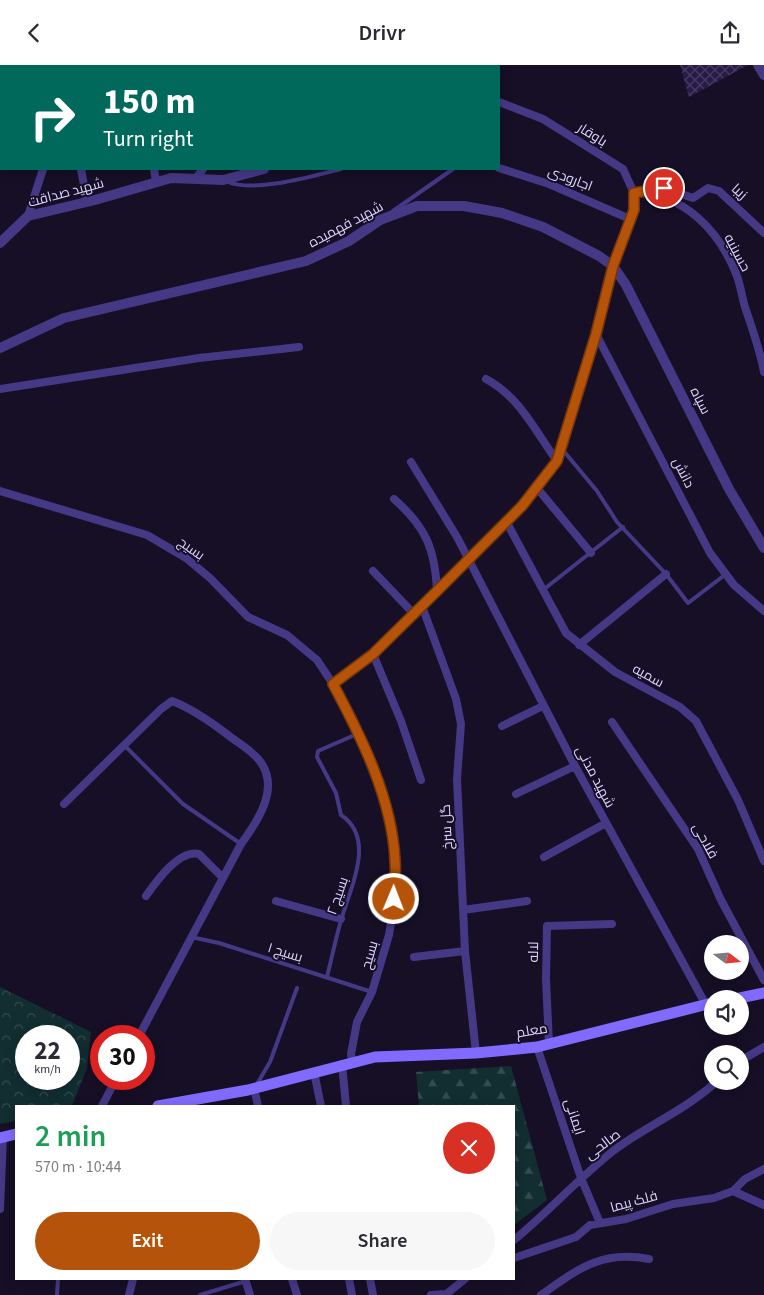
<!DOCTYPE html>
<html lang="en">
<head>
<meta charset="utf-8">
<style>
	body { margin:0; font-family:"Source Sans 3",Cairo,sans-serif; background:#f7f7f7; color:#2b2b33; height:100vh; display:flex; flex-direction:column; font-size:19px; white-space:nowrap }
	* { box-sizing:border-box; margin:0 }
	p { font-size:16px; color:#7c7c81 }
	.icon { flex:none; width:28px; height:28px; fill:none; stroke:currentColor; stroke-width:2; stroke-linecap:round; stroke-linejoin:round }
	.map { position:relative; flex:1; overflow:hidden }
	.sheet { position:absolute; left:15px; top:1040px; width:500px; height:175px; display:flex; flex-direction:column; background:#fff; border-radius:0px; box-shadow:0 2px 12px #0003 }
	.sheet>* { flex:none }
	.banner { position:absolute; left:0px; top:0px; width:500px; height:105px; box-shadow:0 2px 12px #0003; background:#00695c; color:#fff; overflow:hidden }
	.needle { width:32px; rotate:106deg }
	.buttons { position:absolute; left:704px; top:870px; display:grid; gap:10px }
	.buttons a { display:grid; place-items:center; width:45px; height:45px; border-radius:50%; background:#fff; box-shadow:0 2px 12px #0003; font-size:25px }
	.speed { position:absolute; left:15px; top:960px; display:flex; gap:10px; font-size:25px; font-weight:700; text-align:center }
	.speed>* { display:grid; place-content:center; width:65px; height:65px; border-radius:50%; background:#fff; box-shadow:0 2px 12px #0003; line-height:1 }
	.speed small { font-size:12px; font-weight:400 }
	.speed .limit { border:8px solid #d22; background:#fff; color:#111 }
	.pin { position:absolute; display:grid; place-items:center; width:42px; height:42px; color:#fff; margin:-21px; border:2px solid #fff; border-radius:50%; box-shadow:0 1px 5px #0007 }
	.me { position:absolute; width:55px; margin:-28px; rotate:1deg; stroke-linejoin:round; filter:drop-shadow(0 0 4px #0008) }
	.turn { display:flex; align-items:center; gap:18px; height:105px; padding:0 20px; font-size:22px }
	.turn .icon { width:65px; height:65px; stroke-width:2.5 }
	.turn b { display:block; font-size:35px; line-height:42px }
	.round { display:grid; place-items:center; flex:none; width:52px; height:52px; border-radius:26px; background:#f7f7f7 }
	.summary { display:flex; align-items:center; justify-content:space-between; height:85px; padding:0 20px }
	h1 { font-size:30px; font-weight:600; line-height:38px; color:#1e9e55 }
	.cta { display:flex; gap:10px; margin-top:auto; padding:10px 20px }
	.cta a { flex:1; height:58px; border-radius:30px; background:#b45309; color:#fff; font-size:20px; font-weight:600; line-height:58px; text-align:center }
	.cta a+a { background:#f7f7f7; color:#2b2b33 }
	header { display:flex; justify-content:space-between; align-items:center; height:65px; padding:0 20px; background:#fff; font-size:22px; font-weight:600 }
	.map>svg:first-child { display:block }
	.forest { fill:url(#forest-firs) }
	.park { fill:url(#park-crowns); fill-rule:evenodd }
	.building { fill:url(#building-cross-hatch) }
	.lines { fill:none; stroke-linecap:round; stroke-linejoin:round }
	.service { stroke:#453986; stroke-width:4 }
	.minor { stroke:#453986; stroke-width:8 }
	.tertiary { stroke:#453986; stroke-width:10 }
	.secondary { stroke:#816bff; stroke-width:11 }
	.route-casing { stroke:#753606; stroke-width:12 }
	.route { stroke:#b45309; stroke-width:9 }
	.labels { text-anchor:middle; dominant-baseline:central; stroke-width:4; stroke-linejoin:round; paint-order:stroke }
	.street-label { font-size:14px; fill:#ded4ff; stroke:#160f26 }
</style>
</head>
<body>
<header><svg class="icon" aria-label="back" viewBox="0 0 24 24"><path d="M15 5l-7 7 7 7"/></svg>Drivr<svg class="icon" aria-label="share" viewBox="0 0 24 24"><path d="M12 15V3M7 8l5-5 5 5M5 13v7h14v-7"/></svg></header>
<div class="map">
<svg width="764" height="1230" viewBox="0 0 764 1230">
	<defs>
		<pattern id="forest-firs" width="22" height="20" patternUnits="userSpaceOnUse" patternTransform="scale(1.25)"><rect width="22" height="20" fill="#122e31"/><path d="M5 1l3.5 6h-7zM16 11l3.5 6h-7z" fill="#344b50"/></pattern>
		<pattern id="park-crowns" width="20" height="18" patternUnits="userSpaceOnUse" patternTransform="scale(1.25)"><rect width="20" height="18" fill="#122e31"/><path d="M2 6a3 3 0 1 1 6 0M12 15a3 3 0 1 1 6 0" fill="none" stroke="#344b50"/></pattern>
		<pattern id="building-cross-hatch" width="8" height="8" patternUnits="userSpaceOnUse" patternTransform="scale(1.25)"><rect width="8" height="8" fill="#291b48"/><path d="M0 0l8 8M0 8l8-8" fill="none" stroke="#483b63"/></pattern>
	</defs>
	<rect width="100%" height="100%" fill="#160f26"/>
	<path class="forest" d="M511 1001 547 1135 514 1160V1041H419L416 1007Z"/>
	<path class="park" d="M0 922 91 967 87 1003 72 1041H16V1056L0 1059ZM26 971H69V1014H26Z"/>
	<path class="building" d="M680 0H748L689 32Z"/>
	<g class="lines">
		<path class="service" d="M228 117C255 128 313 111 341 104
			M393 146 453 104
			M562 384 597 426 617 457 666 509 688 538 726 509
			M543 525 623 462
			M125 681 183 739 241 779
			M191 872 219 878 372 927
			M327 912C332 892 336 872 342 852 351 822 376 773 341 750L336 728 317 692 318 686 357 669
			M257 1019 270 997 297 923
			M57 1230 58 1214
			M200 1230 246 1216"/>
		<path class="minor" d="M139 0V1
			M212 0V1
			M262 0V1
			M445 0 447 1
			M60 1V0
			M173 1 178 0
			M0 44H1
			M0 75H1
			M499 103 549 119 630 154
			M81 104 87 137
			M154 104 156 117
			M196 113 203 104
			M646 126 664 123 693 133 708 123 719 126 764 168
			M634 128C685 128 720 167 737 211 741 222 742 234 746 245 753 266 760 285 764 307
			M28 151 43 104
			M596 269 710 488 734 520 764 546
			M486 314C520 332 535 366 557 396
			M0 324 199 293 299 282
			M411 397 457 472 575 701 706 940
			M537 423 591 488
			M0 426 147 470 186 493 210 513 248 552 287 570 317 595 333 619 372 700 387 747 395 795V834L389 870 372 927 357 957 351 989 352 996
			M394 434C426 462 435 484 437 526
			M506 456 566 568 615 607 680 642 696 656 738 735 764 796
			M373 506 414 549
			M422 541 456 634 461 659 457 714 465 886 476 988
			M579 580 666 509
			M373 589 401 656 421 715
			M333 619 373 589 422 541 522 441 557 396 596 269 613 201 634 145V128L623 104 543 54 499 37
			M612 657 698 784 721 835 764 915
			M502 661 543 641
			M516 729 575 701
			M64 739 161 644 172 636C193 644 211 657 228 670 238 678 251 685 259 695 281 722 258 756 241 779L139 971
			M544 792 606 758
			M146 831C156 817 179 784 199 789L223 813
			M276 836 341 854
			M463 845 527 836
			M414 892 465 886
			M549 979 546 914 547 861 612 859
			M537 982 581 1113 600 1158
			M740 996 764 982
			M342 999 346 1041
			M314 1007 321 1041
			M254 1023 258 1041
			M102 1041 116 1014
			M733 1126 745 1114 764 1104
			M0 1144 3 1072
			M514 1175C548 1147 578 1114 613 1086 646 1061 686 1045 717 1016
			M514 1193 576 1172 590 1160 626 1154 673 1139 714 1133 733 1126 764 1140
			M245 1214 250 1230
			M292 1214 297 1230
			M349 1214 352 1230
			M370 1214 373 1230
			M129 1230 133 1214
			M431 1230 446 1229
			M445 1230 465 1214
			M541 1230C578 1204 601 1185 649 1194"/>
		<path class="tertiary" d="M758 0 764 10
			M403 1 405 0
			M0 178 28 151 95 135 171 113 223 115 264 104
			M0 283 64 253 306 196 349 176 380 155 417 141H464L502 148 543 162 599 191 613 201 626 220 729 424 764 483"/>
		<path class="secondary" d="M735 934 764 928
			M158 1041 248 1025 375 992 476 988 537 982 712 938
			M0 1073 16 1069"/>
	</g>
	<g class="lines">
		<g class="route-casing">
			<path id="route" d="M394 834C395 821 396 808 395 795 392 734 362 673 333 619L373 589 437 526 522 441 557 396 596 269 613 201 634 145V128L664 123"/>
		</g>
		<use href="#route" class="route"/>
	</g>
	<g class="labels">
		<g class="street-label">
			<text transform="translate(592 70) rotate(32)">باوقار</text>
			<text transform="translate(570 114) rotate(21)">اجارودی</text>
			<text transform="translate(739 127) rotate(42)">زیبا</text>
			<text transform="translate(66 128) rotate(-15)">شهید صداقت</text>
			<text transform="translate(346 160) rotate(-28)">شهید فهمیده</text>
			<text transform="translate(737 188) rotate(62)">حسینیه</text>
			<text transform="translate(700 336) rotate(63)">سپاه</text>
			<text transform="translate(683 408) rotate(63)">دانش</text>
			<text transform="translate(191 484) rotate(35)">بسیج</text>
			<text transform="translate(648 611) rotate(29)">سمیه</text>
			<text transform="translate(595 712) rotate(62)">شهید مدنی</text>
			<text transform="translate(447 762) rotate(-93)">گل سرخ</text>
			<text transform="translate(705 776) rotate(61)">فلاحی</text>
			<text transform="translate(338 831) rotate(-71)">بسیج ۲</text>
			<text transform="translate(534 887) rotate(-89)">لاله</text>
			<text transform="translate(285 888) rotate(17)">بسیج ۱</text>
			<text transform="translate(370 890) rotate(-74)">بسیح</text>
			<text transform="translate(532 966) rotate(-9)">معلم</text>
			<text transform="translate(574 1052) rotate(72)">ایمانی</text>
			<text transform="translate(603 1080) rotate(-37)">صالحی</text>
			<text transform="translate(634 1137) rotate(-15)">فلک پیما</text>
		</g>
	</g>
</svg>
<div class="buttons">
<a><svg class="needle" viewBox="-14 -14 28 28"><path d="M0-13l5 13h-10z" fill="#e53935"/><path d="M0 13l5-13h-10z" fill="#7c7c81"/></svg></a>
<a><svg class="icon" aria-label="sound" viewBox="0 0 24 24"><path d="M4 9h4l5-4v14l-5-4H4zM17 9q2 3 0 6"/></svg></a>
<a><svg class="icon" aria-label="search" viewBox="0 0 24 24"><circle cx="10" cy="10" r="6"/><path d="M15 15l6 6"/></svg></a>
</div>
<div class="speed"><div>22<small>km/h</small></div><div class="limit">30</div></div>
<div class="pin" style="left:664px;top:123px;background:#d93025"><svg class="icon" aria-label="arrive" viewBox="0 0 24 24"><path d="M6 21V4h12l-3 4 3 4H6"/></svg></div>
<svg class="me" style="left:394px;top:834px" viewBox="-20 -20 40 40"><circle r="17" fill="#b45309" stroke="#fff" stroke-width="3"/><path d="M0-11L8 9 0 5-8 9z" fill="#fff"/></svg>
<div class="banner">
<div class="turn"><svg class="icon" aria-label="right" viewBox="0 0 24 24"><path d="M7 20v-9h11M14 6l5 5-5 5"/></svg><div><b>150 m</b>Turn right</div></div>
</div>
<section class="sheet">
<div class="summary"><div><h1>2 min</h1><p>570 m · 10:44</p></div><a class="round" style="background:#d93025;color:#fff"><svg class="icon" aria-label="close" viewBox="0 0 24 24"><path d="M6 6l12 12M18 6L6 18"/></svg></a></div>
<div class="cta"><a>Exit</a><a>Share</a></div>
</section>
</div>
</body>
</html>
